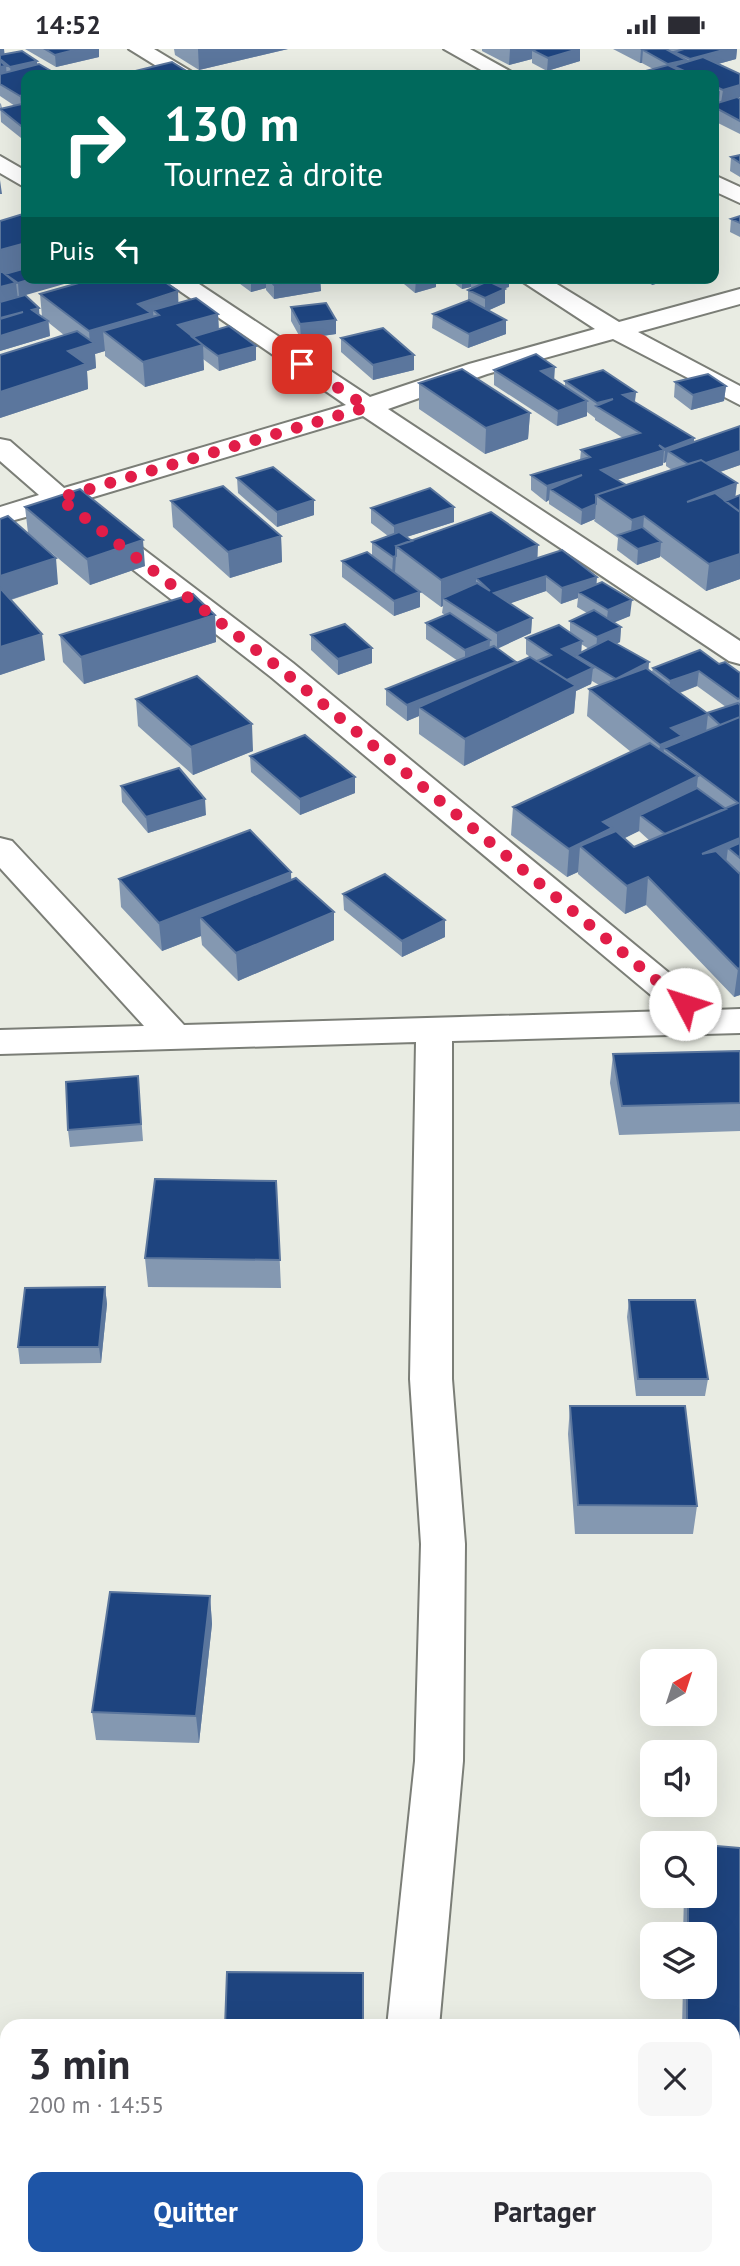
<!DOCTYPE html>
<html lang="fr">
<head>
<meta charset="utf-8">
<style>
	body { margin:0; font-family:"PT Sans",sans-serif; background:#f7f7f7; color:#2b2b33; height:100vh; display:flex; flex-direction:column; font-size:26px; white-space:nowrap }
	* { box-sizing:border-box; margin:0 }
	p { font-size:23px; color:#7c7c81 }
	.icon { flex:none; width:38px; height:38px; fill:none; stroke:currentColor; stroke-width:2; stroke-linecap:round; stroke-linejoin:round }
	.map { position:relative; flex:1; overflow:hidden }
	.side { position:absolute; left:0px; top:1970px; width:740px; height:247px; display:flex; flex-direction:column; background:#fff; border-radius:21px 21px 0 0; box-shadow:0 7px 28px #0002 }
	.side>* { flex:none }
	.top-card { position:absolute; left:21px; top:21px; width:698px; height:214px; border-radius:14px; box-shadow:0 7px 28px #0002; background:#00695c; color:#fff; overflow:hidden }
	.needle { width:46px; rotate:39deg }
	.controls { position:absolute; left:640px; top:1600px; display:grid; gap:14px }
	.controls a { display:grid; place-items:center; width:77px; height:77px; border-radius:14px; background:#fff; box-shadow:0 7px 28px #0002; font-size:35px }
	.pin { position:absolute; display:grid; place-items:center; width:60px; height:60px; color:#fff; margin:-30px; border-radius:14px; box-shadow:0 4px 10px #0006 }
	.me { position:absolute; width:77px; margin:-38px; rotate:310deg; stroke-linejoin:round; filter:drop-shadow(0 0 5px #0008) }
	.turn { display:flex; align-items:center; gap:24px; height:147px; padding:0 28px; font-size:32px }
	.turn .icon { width:91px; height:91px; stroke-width:2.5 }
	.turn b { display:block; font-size:49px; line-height:60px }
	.then { display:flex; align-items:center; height:66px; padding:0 28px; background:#0003; gap:14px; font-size:26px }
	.round { display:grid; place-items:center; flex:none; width:74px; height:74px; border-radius:14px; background:#f7f7f7 }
	.overview { display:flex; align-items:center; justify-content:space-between; height:119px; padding:0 28px }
	h1 { font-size:42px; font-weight:700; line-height:52px }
	.action { display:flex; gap:14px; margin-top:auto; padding:14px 28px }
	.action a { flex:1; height:80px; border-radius:14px; background:#1e55a7; color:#fff; font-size:28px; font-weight:700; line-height:80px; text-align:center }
	.action a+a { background:#f7f7f7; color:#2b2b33 }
	.status { display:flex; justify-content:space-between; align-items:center; height:49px; padding:0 35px; background:#fff; direction:ltr }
	.status svg { height:19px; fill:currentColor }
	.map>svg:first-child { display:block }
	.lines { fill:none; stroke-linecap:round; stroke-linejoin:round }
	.street-casing { stroke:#7b7e77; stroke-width:4 }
	.street { fill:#fff; fill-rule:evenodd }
	.wall { fill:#8498b1; fill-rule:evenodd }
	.shaded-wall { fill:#5b769d }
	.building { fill:#1e447f; stroke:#5b769d; stroke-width:2 }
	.route { stroke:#e11d48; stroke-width:12; stroke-dasharray:0 21.6 }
</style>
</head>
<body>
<div class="status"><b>14:52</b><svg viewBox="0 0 49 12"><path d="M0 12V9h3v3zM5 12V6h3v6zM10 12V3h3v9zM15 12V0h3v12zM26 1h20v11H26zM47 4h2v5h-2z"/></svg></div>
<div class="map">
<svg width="740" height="2217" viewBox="0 0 740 2217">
	<rect width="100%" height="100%" fill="#e9ece3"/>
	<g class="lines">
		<g class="street-casing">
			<path id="street" d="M129 0H154L197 26H171Z
				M444 0H470L517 26H490Z
				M0 107 26 122V139L0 124Z
				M714 126 740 138V154L714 142Z
				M161 229H190L370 348 469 315 595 280 517 229H547L619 273 740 240V255L638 283 740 337V356L613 290 487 325 388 360 740 592V615L729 612 363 367 80 452 293 614 714 961 740 960V984L452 992V1330L465 1495 463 1712 439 1978H387L415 1712 421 1495 410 1330 416 993 0 1005V981L144 977 0 819V789L12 792 184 976 670 962 271 628 55 460 0 475V458L39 446 0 412V390L10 392 64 439 346 356Z
				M362 2210H418L417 2217H361Z"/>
		</g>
		<use href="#street" class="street"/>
	</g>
	<path class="wall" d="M0 0H4V5L26 26V93L1 73 0 54 1 55 2 59 15 57 0 47Z
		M25 0H99V8L56 18Z
		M174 0H288L199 21 175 6Z
		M482 0H580V12L547 22 532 14V10L509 16 482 2Z
		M613 0H737L736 10 718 15 740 25V48L738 49 740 50V85L714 72V26H634V25L653 20 642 14H640Z
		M740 106V128L730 122 731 108Z
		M740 167V188L730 183 731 170Z
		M0 172 26 219 25 247 39 266 42 268 40 245 179 254 218 265 219 280 256 311 219 322 203 310 204 321 145 338 105 307V302L95 305 96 319 87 322 88 340 0 369V306L64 286 49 274 50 287 0 302Z
		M232 229H320L321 242 274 250 266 241V239L251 243Z
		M404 229H436V238L415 244 404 235Z
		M447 229H509V238L504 239 505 254 489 261 506 285 468 299 432 279 433 265 468 252V241L471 239V238L462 240Z
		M641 229H676L652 236Z
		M291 258 336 271V285L301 290 291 272Z
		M341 289 414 321 373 331 341 303Z
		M494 321 554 331 565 337V332L636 343 635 353 694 389V393L740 416 720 423 735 448 740 446V530L706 542 660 507V508L637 516 617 501 618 489 594 472 595 470 581 476 549 455V451L546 453 531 441V426L580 411 581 401 623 389 595 371V369L587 363V367L557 377 494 336ZM666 413V417L672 421 626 436 617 431 663 416V414Z
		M675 333 726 337 724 352 691 361 674 348Z
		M419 334 530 364 528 390 485 405 419 360Z
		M237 429 314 466 277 478 238 444Z
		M171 452 281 487 282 513 230 529 173 478Z
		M25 458 145 517 90 536 34 489 58 535 11 551 45 611 0 626V470L28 484Z
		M454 458V473L406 488 412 492 537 509 597 535 630 567 614 573 621 578 620 593 616 595 652 623 653 619 719 615 740 624V946L734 948 646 856 625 865 578 825V823L567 828 511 786 513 758 631 703 587 667 589 640 599 636 592 632 591 635 576 642 574 664 464 717 419 685V667L407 672 386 656V640L458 612 426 590V574L445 566 442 564 443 557 441 558 395 524V523H394L420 543V558L394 567 342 528V512L372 507V493L388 487 371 474V459ZM546 542 561 555 578 549 577 558 587 564 570 572V584L526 589V605L530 608 516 614 497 599 531 584 532 569 510 554ZM581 595 589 600 581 604ZM697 637 726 658 707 664 680 644ZM639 782 650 792 634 798 624 789Z
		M215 566 216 593 84 635 63 613 60 586Z
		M311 586 372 614 338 626 311 601Z
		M136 650 253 702 193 726 138 677Z
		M250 707 355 728V744L300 766 251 723Z
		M121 737 206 766 148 784 122 753Z
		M119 830H292L334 891 238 932 202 896 201 887 162 902 121 858Z
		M343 845 445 871V888L402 908 344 861Z
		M740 1002V1082L619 1086 610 1034 613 1005Z
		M138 1027 143 1092 70 1098 68 1081Z
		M276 1132 281 1239 148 1238 145 1209Z
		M105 1238 107 1255 101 1314 20 1315 18 1298Z
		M629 1251 708 1330 705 1347H636L627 1268Z
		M570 1357 697 1457 693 1485H575L568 1385Z
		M210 1547 212 1575 199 1694 96 1691 92 1663Z
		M740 1799V2042L733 2041V1978H682L683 1937H705V1885H683L684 1846H705Z"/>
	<path class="shaded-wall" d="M0 0H4L5 9 0 10Z
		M78 0H99V8L56 18 55 6Z
		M198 0H288L199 21Z
		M510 0H572L532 1V10L509 16Z
		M578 0H580V12L547 22 548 9Z
		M641 0H668V7L643 1 642 14H640Z
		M727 0H737L736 10 689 23 690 10Z
		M686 11 685 23 673 17 672 26 668 15Z
		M37 12 38 25 12 31 10 18Z
		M6 17 7 29 0 31V18Z
		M740 36V48L721 54 723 41Z
		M720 42 719 55 714 56V43Z
		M26 45V59L21 60 20 47Z
		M0 131 2 145H0Z
		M26 194V219L0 226V201Z
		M35 229H85L19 248 18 234Z
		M251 229H266V239L251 243Z
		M313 229H320L321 242 274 250V236Z
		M417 229H436V238L415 244 416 230Z
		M462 229H471V238L462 240Z
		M492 229H509V238L483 246V232Z
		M653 229H676L652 236Z
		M16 234 19 259 0 264V238Z
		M505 240V254L485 263V249Z
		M178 242 179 267 159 266 153 261 154 275 103 282 105 302 95 305 96 319 87 322 88 340 0 369V343L68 302 90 295 89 282 138 255Z
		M39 259 40 273 32 261Z
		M218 265 219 290 201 295 178 276Z
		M336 271V285L301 290 300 275Z
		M506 271V285L468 299 469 285Z
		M48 272 50 287 0 302V287Z
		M203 296 204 321 145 338 143 313Z
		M256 297V311L219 322 218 307Z
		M414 306V321L373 331V316Z
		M555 318 554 333 541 322Z
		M726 337 724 352 691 361 693 346Z
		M636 343 634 357 623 346Z
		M587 352V367L557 377 558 362Z
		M530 364 528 390 485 405 486 379Z
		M694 389 693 404 668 402 666 413 664 414 665 400Z
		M664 401 663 416 600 436 601 421Z
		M740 402V416L691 433 693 418Z
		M582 426 550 440 549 451 546 453 547 437Z
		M737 434 734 460 687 453Z
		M314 451V466L277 478V463Z
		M596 455 595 470 581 476 582 461Z
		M454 458V473L394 492V477Z
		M644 467 642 493 630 494 632 471Z
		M281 487 282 513 230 529 228 503Z
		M143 491 145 517 90 536 87 510Z
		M661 493 660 508 637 516 638 500Z
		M538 496 537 522 476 529V545L443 549V557L441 558V531Z
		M740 505V530L706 542 709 515Z
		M396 507 395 523 392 524 393 508Z
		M56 509 58 535 0 554V527Z
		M546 527V542L494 560V544Z
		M597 528 596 543H578V549L561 555 562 539Z
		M420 543V558L394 567V552Z
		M632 551 630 567 606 577 608 561Z
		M215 566 216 593 84 635 81 608Z
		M532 569 531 584 497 600V584Z
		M621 578 620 593 596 604 597 588Z
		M42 585 45 611 0 626V598Z
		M490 591 489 607 465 617V601Z
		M582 592 581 608 576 606V610L562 600Z
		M372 599V614L338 626V610Z
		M516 613 515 628 419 658V667L407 672V656Z
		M649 613 648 629 616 630Z
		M593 619 591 635 576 642 574 664 464 717 465 690 557 636Z
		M699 622 697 637 668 648 670 632Z
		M708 665 705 693 664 699 662 721 657 723 660 696 671 679Z
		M252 675 253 702 193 726 191 698Z
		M698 727 695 754 640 766 639 782 611 796 580 797 578 823 567 828 569 800 603 773Z
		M355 728V744L300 766V750Z
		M205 750 206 766 148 784 146 768Z
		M740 789V809L728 799 725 822 702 805Z
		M291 823 292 851 200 868 201 887 162 902 159 874Z
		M648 828 646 856 625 865 627 837Z
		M334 863V891L238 932 236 904Z
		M445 871V888L402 908V892Z
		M740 919V946L734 948 738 920Z
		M105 1238 107 1255 101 1314 99 1298Z
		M210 1547 212 1575 199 1694 196 1667Z"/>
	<path class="building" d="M45 0H78L55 6Z
		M537 0H578L548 9 532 1Z
		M649 0H666L686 11 668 15 643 1Z
		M684 0H727L690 10 674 3Z
		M22 2 37 12 10 18 0 10V6Z
		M703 8 740 25V36L723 41 714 37V26H693L673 17Z
		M0 12 6 17 0 18Z
		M172 13 193 26H119Z
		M39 15 58 26H26V45L20 47 0 35V25Z
		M668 16 689 26H637L634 25Z
		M286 23 294 26H277Z
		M737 48 740 50V72L714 58V55Z
		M26 54V81L0 60Z
		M740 106V114L731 108Z
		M26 164V194L0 201V172Z
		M740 167V174L731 170Z
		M26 219V229H35L18 234 5 225Z
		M0 221 16 234 0 238Z
		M96 229H159L178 242 138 255 151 264 89 282 40 245Z
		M268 229H313L274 236Z
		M478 229H492L483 232Z
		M488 232 505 240 485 249 468 241Z
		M25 246 39 259 32 261 48 272 0 287V270L23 263 0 269V253Z
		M196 249 218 265 178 276 203 296 143 313 103 282 159 266 153 261Z
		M469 251 506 271 469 285 433 265Z
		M326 254 336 271 300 275 291 258Z
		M229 277 256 297 218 307 192 288Z
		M383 279 414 306 373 316 341 289Z
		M77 282 94 294 68 302 86 315 0 343V306Z
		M536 305 555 318 541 322 587 352 558 362 494 321Z
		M462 320 530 364 486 379 419 334Z
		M603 321 636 343 623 346 694 389 665 400 659 396 664 401 601 421 626 436 596 446V455L582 461 550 440 582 426 547 437 531 426 590 408 581 401 640 384 596 357 613 350 597 354 565 332Z
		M708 325 726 337 693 346 675 333Z
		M740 377V402L706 414 701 411 688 415 668 402Z
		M701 411 737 434 687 453 715 444 740 463V505L709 515 644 467 632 471 596 446Z
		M273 418 314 451 277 463 237 429Z
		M223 437 281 487 228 503 171 452Z
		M430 439 454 458 394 477 371 459Z
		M80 440 143 491 87 510 25 458Z
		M740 446V463L725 452Z
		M491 463 538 496 441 531 396 497Z
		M8 467 56 509 0 527V470Z
		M642 478 661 493 638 500 618 486Z
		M399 483 412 492 396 497V507L393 508 372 493Z
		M562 501 597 528 562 539 546 527 494 544 532 569 497 584 443 549 477 534 490 542 476 529Z
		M367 503 420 543 394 552 342 512Z
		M602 533 632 551 608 561 578 543Z
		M0 539 42 585 0 598Z
		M193 545 215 566 81 608 60 586Z
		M594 561 621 578 597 588 570 572Z
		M450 564 490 591 465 601 426 574Z
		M345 575 372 599 338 610 311 586Z
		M559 576 582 592 562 600 593 619 567 631 537 612 551 606 526 589Z
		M608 590 649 613 616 630 576 606Z
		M494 597 516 613 407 656 386 640Z
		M700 601 719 615 725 613 740 624V649L738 650 699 622 670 632 653 619Z
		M530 608 576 637 465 690 419 658Z
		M646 619 708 665 671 679 682 687 660 696 589 640Z
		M197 627 252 675 191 698 136 650Z
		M738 654 740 656V668L720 676 707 664Z
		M740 668V789L702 805 716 802 740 825V919L738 920 648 828 627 837 580 797 616 782 634 798 738 754 664 699Z
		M305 686 355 728 300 750 250 707Z
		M650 694 698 727 603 773 612 779 569 800 513 758Z
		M179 719 205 750 146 768 121 737Z
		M697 739 726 760 665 785 640 766Z
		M250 781 291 823 159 874 119 830Z
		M740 794V809L728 799Z
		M385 825 445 871 402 892 343 845Z
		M296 829 334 863 236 904 200 868Z
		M740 1002V1054L622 1057 613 1005Z
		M138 1027 141 1075 68 1081 66 1033Z
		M155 1130 276 1132 280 1211 145 1209Z
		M105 1238 99 1298H18L25 1239Z
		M629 1251H695L708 1330H638Z
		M570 1357H685L697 1457 578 1456Z
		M110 1543 210 1547 196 1667 92 1663Z
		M705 1796 740 1799V2016L733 2015V1978H687V1937H705V1885H688V1846H705Z
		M227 1923 363 1924V1978H225Z"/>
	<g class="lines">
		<path class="route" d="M302 315 367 358 59 449 282 621 685 955"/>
	</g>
</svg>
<div class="controls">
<a><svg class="needle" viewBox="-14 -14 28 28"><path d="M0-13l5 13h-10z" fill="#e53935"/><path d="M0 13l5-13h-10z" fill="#7c7c81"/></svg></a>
<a><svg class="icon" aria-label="sound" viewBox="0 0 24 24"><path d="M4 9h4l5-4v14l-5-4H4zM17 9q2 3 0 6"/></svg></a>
<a><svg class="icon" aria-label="search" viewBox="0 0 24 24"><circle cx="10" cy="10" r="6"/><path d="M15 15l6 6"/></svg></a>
<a><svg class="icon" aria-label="layers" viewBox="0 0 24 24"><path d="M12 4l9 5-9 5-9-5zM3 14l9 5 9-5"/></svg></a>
</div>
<div class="pin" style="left:302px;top:315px;background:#d93025"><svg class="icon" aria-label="arrive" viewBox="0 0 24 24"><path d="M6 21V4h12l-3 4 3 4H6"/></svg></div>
<svg class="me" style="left:685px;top:955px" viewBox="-20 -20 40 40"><circle r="19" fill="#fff"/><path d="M0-13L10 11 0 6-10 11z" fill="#e11d48"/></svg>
<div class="top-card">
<div class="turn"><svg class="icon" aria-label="right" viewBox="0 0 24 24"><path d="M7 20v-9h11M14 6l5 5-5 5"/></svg><div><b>130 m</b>Tournez à droite</div></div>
<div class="then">Puis<svg class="icon" aria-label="left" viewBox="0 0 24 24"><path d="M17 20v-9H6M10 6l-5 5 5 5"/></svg></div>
</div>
<section class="side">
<div class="overview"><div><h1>3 min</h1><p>200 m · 14:55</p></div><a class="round"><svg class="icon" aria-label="close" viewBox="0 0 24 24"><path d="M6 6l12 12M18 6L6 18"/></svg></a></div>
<div class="action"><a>Quitter</a><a>Partager</a></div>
</section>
</div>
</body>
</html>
